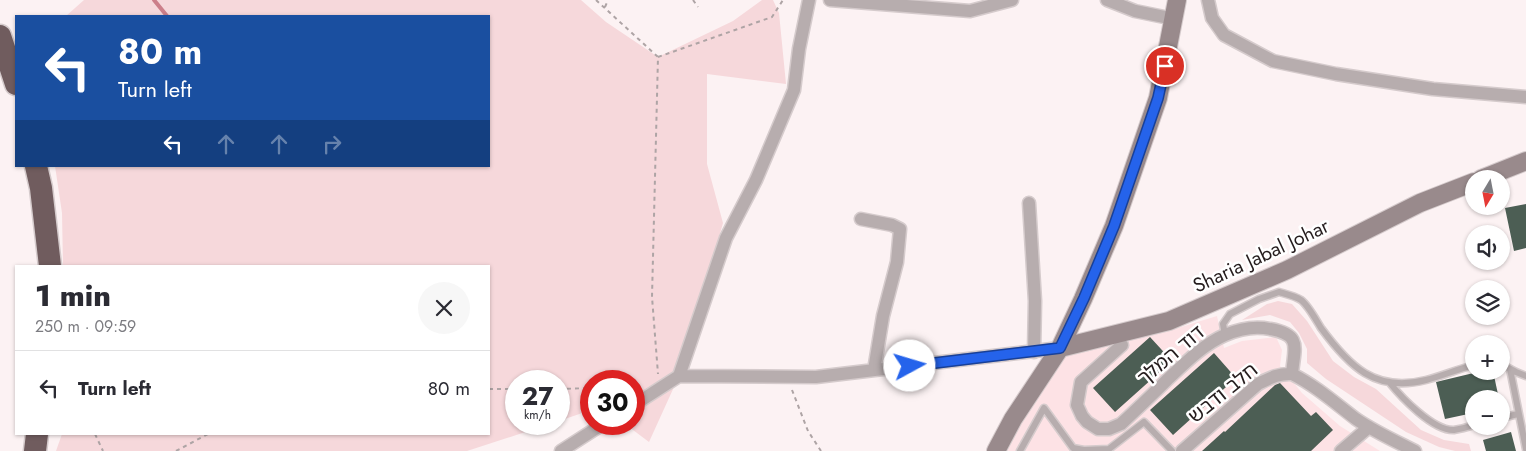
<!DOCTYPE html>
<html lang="en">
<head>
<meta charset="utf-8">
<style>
	body { margin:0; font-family:Jost,"Noto Sans Hebrew",sans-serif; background:#f7f7f7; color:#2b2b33; height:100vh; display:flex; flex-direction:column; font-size:19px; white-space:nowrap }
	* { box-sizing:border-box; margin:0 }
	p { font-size:16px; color:#7c7c81 }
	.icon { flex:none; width:28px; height:28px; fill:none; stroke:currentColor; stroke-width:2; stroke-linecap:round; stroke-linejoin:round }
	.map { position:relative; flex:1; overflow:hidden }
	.sheet { position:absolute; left:15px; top:265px; width:475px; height:170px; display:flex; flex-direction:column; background:#fff; border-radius:0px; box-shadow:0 1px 4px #0004 }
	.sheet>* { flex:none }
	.guide { position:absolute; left:15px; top:15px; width:475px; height:152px; border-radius:0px; box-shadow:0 1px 4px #0004; background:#1a4fa0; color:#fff; overflow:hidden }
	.needle { width:32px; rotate:190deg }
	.fabs { position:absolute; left:1465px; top:170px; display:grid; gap:10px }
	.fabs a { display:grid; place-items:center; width:45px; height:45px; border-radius:50%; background:#fff; box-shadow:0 1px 4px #0004; font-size:25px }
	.speed { position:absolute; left:505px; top:370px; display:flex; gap:10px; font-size:25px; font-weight:700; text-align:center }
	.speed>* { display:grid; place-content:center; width:65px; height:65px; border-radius:50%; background:#fff; box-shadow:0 1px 4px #0004; line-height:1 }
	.speed small { font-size:12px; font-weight:400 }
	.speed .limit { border:8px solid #d22; background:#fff; color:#111 }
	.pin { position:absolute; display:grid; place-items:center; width:42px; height:42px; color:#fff; margin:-21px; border:2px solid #fff; border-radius:50%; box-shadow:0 1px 5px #0007 }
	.me { position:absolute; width:55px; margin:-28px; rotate:84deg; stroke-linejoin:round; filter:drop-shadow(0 0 4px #0008) }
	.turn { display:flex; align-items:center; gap:18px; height:105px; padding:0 20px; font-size:22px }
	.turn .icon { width:65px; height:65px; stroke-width:2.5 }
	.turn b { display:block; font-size:35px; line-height:42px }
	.lanes { display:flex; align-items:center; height:48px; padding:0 20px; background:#0003; justify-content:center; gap:25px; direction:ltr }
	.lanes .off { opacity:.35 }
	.round { display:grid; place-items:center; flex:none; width:52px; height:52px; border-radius:26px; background:#f7f7f7 }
	.headline { display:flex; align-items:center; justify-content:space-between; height:85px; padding:0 20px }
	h1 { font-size:30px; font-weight:800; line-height:38px }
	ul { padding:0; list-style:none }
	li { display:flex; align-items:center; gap:15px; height:75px; padding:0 20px; border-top:1px solid #e1e1e2 }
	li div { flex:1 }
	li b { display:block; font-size:19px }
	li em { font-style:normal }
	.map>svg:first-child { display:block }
	.built { fill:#fde2e5 }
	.green { fill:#f6d8db }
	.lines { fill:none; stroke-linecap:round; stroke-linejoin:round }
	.stream { stroke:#cc7f8a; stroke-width:4 }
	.building { fill:#4c5e54 }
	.lane-casing { stroke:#d5cbcc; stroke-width:9 }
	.street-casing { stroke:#d5cbcc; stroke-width:15 }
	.secondary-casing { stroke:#d5cbcc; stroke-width:20 }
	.highway-casing { stroke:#d5cbcc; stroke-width:25 }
	.path { stroke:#aea4a5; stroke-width:2; stroke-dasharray:4 4; stroke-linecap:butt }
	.lane { stroke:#b7adae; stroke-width:6 }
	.street { stroke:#b7adae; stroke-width:12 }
	.secondary { stroke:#998a8c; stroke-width:18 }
	.highway { stroke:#705c5e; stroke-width:22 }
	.route-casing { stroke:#184099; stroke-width:12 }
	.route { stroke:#2563eb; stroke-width:9 }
	.labels { text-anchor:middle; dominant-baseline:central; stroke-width:5; stroke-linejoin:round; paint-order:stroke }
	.street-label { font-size:20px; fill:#251c1d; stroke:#fff }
</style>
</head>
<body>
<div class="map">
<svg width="1526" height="451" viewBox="0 0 1526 451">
	<rect width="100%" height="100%" fill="#fcf2f3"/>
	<path class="built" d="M1217 316 1224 348 1242 341 1276 337 1282 350 1280 366 1302 393 1340 426 1380 451H1007L1025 416 1066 354 1168 331Z"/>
	<path class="green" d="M84 0H581L606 22 658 57 733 21 762 0H773L779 13 786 84 707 74V164L723 223 679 376 649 442 625 424H634V381H591V410L559 421V381H516V424H550L467 451H56L62 434H489V266H63L62 213 55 166H489V16H66Z
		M1278 301 1292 304 1307 321 1333 361 1354 377 1376 389 1421 430 1444 440 1469 444 1471 451H1455L1439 447 1406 432 1326 379 1307 363V349L1299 333 1290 322 1270 315 1242 320 1267 304Z"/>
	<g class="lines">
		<path class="stream" d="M154 0 167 16"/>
	</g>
	<path class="building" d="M1526 204V248L1514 251 1505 208Z
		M1150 337 1172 361 1115 412 1093 388Z
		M1214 353 1236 378 1173 435 1150 410Z
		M1482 371H1493L1499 399H1474V406H1472L1473 413 1445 419 1436 382Z
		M1280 383 1311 416 1316 412 1333 430 1311 451H1202L1224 431 1225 432 1275 385Z
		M1511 432 1516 451H1486L1483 440Z"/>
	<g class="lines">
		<g class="lane-casing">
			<path id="lane" d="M1225 335 1223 324 1230 314 1259 299 1279 292C1286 294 1295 296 1301 300 1308 305 1316 320 1321 328 1349 366 1375 393 1426 380 1442 376 1458 369 1474 365
				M1501 364 1516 372 1526 376
				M1510 369 1526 449
				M1389 382C1401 397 1433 431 1454 430 1461 429 1468 427 1474 425
				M1501 418 1518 414
				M1020 451 1044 408 1073 448 1084 450 1109 449 1144 422 1172 451"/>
		</g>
		<g class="street-casing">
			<path id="street" d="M830 0 970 11 1012 0
				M1107 0 1135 11 1174 19
				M1208 0 1212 18 1224 35 1273 61 1336 74 1433 89 1526 97
				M1029 203 1035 301 1034 352
				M861 219 892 225 900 229 897 262 883 316 874 370
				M1122 345 1081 382 1077 405 1082 416 1087 422 1098 429H1109L1121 424C1137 409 1153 394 1168 379 1185 363 1204 344 1225 335 1239 329 1256 326 1270 329 1303 335 1294 348 1292 374 1316 386 1335 403 1356 419 1375 432 1395 441 1415 451
				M679 376 726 238 756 180 794 90 799 49 809 0
				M634 405 679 376 816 377 1060 348
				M561 451 603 424
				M1182 451 1258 384C1270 378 1279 373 1292 374
				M1341 451 1369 427"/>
		</g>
		<g class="secondary-casing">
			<path id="secondary" d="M1481 179 1526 161
				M1060 348 1169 321 1287 270 1420 203 1474 182
				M996 451 1013 419 1060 348 1083 299 1114 226 1158 98 1177 0"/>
		</g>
		<g class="highway-casing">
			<path id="highway" d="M0 36 16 84
				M36 166 41 188 50 266
				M35 451 37 434"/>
		</g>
		<path class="path" d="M596 0 658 57 652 297 658 374
			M693 0 698 7
			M605 7 608 0
			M658 57 772 17 783 0
			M489 389H516
			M559 389 591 388
			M792 390 808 431 821 451
			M95 434 103 451
			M176 451 208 434"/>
		<use href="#lane" class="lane"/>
		<use href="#street" class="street"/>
		<use href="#secondary" class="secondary"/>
		<use href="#highway" class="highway"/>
	</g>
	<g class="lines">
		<g class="route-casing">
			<path id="route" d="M910 366 1060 348 1084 298 1114 226 1158 98 1165 66"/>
		</g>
		<use href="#route" class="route"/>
	</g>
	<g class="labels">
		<g class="street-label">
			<text transform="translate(1261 256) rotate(-25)">Sharia Jabal Johar</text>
			<text transform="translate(1171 355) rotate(-40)">דוד המלך</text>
			<text transform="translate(1223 393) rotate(-39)">חלב ודבש</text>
		</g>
	</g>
</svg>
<div class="fabs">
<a><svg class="needle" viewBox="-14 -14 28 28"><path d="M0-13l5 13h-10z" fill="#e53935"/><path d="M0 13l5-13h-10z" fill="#7c7c81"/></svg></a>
<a><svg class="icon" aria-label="sound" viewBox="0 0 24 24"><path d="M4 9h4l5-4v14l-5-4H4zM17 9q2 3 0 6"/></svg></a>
<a><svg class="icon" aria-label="layers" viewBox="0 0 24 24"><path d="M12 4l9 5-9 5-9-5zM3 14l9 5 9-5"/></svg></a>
<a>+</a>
<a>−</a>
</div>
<div class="speed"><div>27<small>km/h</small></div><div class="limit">30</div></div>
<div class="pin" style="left:1165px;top:66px;background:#d93025"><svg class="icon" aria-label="arrive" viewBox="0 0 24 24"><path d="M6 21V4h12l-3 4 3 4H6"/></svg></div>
<svg class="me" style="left:910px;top:366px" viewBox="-20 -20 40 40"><circle r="19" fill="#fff"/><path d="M0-13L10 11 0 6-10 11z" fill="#2563eb"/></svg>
<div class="guide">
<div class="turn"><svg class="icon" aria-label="left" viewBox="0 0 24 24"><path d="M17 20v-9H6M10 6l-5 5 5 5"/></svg><div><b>80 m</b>Turn left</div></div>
<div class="lanes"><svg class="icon" aria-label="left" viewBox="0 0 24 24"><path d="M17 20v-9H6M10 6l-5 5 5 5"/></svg><svg class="icon off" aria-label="ahead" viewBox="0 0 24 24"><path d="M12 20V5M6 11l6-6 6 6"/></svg><svg class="icon off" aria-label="ahead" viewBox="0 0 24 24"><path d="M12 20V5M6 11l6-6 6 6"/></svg><svg class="icon off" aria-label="right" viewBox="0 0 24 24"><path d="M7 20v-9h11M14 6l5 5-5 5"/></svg></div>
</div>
<section class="sheet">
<div class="headline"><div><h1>1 min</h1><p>250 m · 09:59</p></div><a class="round"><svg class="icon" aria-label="close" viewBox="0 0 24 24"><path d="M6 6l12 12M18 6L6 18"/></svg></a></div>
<ul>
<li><svg class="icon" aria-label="left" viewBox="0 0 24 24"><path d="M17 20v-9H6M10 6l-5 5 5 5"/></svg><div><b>Turn left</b></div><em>80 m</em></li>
</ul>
</section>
</div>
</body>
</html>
